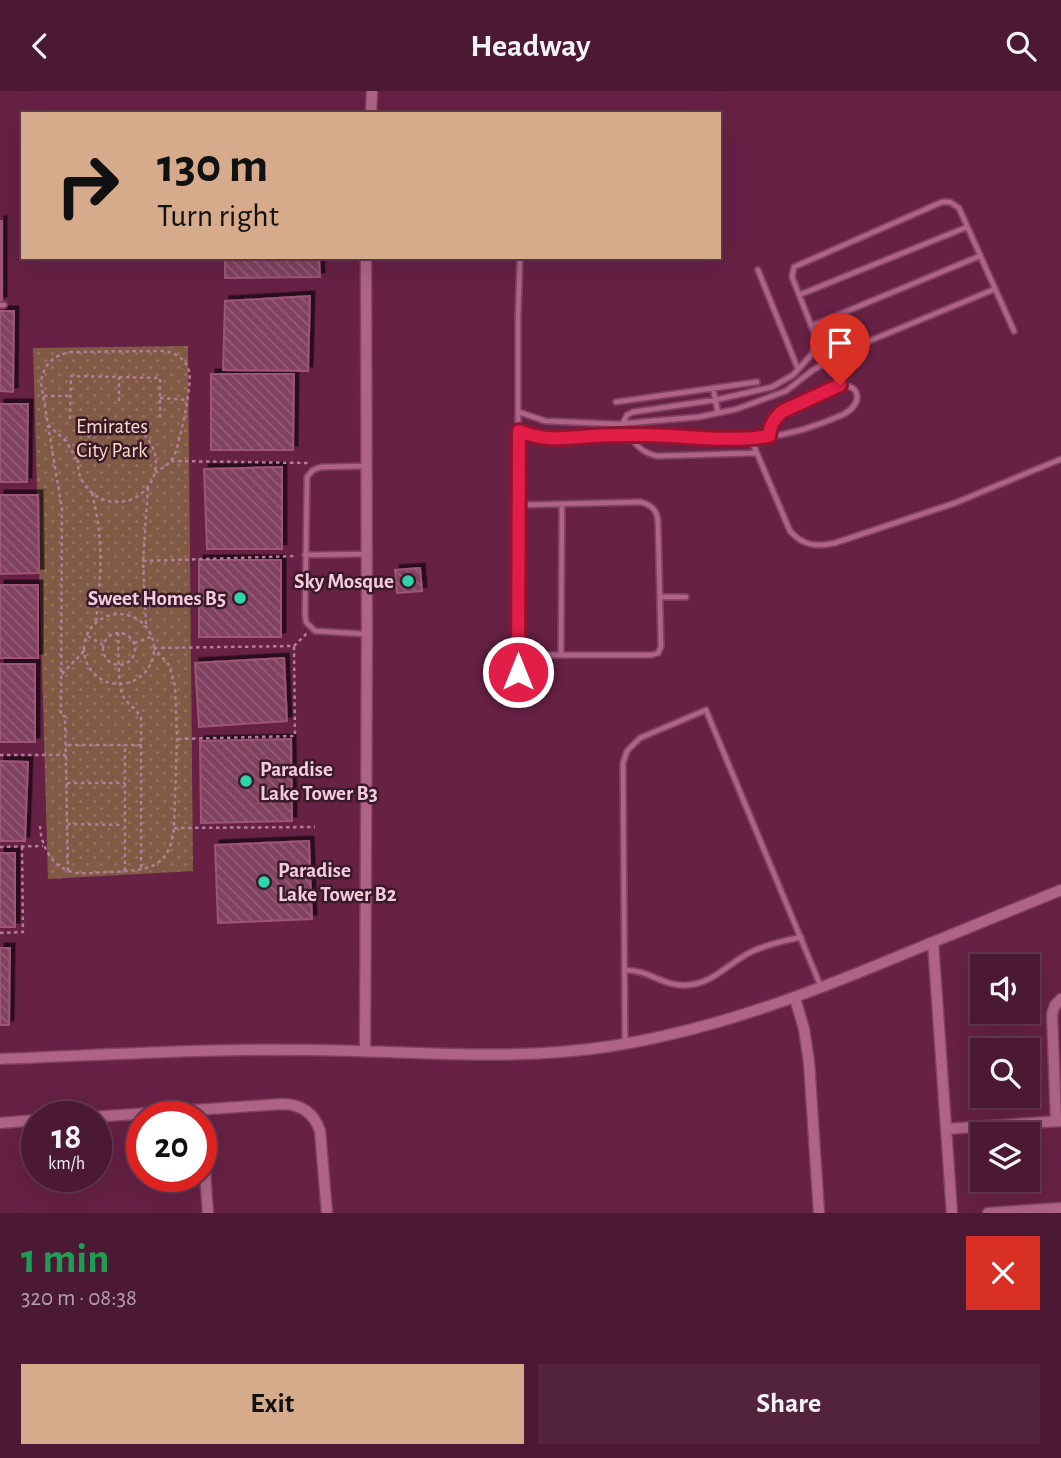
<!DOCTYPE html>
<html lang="en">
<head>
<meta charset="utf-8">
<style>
	body { margin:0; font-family:"Alegreya Sans",sans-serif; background:#53223c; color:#f1f3f6; height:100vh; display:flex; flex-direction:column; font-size:26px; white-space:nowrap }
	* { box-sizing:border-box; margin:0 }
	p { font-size:23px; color:#b2a0ac }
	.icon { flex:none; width:38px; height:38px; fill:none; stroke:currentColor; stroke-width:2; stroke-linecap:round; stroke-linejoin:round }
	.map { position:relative; height:1122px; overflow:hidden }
	.side { display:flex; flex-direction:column; background:#4c1934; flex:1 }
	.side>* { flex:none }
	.banner { position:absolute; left:21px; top:21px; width:700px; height:147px; border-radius:0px; box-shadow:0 7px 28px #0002,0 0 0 2px #63384f; background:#d6ab8b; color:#111; overflow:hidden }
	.controls { position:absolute; left:970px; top:863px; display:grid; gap:14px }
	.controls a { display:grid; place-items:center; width:70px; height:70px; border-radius:0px; background:#4c1934; box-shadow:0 7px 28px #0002,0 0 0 2px #63384f; font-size:35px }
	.speed { position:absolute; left:21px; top:1010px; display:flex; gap:14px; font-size:35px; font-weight:700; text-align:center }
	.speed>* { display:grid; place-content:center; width:91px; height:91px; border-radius:50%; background:#4c1934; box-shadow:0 7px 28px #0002,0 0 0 2px #63384f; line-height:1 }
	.speed small { font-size:18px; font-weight:400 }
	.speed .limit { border:10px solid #d22; background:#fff; color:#111 }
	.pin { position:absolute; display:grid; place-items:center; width:60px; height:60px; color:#fff; margin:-72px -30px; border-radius:50% 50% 50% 0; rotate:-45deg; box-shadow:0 0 7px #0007 }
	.pin .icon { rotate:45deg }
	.me { position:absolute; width:77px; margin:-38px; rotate:0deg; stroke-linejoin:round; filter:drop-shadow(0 0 5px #0008) }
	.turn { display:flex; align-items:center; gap:24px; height:147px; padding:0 21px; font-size:32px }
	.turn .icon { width:91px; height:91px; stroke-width:2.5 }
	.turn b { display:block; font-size:49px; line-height:60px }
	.round { display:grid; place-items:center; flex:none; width:74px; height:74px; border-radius:0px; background:#53223c }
	.summary { display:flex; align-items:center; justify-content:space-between; height:119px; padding:0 21px }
	h1 { font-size:42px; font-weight:600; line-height:52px; color:#1e9e55 }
	.button { display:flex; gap:14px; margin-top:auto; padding:14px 21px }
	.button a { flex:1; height:80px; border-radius:0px; background:#d6ab8b; color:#111; font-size:28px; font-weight:600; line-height:80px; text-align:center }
	.button a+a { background:#53223c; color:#f1f3f6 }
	header { display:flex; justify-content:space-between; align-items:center; height:91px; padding:0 21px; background:#4c1934; font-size:32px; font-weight:600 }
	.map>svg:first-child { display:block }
	.grass { fill:url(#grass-dots) }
	.building { fill:url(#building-back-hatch); stroke:#9e5478; stroke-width:2; filter:url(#shadow) }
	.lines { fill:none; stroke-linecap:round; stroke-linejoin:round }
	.lane-casing { stroke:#804264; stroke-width:8 }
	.street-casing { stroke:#804264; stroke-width:13 }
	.path { stroke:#b57e98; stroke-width:2.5; stroke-dasharray:3.5 3.5; stroke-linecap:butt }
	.lane { stroke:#af6487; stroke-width:4.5 }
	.street { stroke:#af6487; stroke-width:10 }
	.route-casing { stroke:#92132f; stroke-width:18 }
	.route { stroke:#e11d48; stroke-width:12 }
	.poi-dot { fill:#2cd5ab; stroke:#381a28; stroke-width:2.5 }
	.labels { text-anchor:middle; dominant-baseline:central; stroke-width:5; stroke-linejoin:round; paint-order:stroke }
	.park-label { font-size:21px; fill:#ffdac5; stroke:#381a28 }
	.poi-label { font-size:21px; font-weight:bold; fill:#f6cbdd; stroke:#381a28; text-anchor:end }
</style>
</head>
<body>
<header><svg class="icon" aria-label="back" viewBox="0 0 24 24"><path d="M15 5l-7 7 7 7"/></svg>Headway<svg class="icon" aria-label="search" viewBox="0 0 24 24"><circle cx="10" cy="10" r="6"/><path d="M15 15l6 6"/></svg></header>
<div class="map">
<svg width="1061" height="1122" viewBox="0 0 1061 1122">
	<defs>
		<pattern id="grass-dots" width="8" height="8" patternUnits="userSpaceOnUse" patternTransform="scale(1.75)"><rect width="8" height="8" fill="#805a44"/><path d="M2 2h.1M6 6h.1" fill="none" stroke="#93705f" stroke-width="1.8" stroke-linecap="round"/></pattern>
		<pattern id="building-back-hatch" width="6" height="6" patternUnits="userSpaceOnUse" patternTransform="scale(1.75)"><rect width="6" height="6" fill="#814261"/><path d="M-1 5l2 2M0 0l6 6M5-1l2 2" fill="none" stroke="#935c77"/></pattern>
		<filter id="shadow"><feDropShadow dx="4.5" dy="-4.5" stdDeviation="0" flood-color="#0009"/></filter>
	</defs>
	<rect width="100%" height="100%" fill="#662145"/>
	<path class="grass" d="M188 255 193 780 48 788 33 257Z"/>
	<path class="building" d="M0 130H2V210H0Z
		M225 166H319L320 186 225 187Z
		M310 205 308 280 223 279 225 210Z
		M0 220H14L13 301 0 300Z
		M211 283H294L293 359H211Z
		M0 313H28L27 391H0Z
		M282 376V458H207L204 378Z
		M0 404H38L39 482 0 483Z
		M199 469H281V546H199Z
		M420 477 422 500 397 502 395 479Z
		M0 494H38V567H0Z
		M284 567 287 630 199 636 195 572Z
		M0 573H35V651H0Z
		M291 648 292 730 201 732 200 650Z
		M0 670 28 671 25 750H0Z
		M309 750 312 828 218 832 215 754Z
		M0 762H15V836H0Z
		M0 857H10L9 934H0Z"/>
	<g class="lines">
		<g class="lane-casing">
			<path id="lane" d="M758 179 798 278
				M799 204 967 136
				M0 214H4
				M811 235 980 165
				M713 297 718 322
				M616 311 757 291
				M519 321 545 330 617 333 699 326 737 318 786 300 813 279 850 258 995 198
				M623 332 627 324 633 321 715 309 772 296 793 284 812 263 816 252 815 244 792 186 794 176 942 111H950L959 117 1014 240
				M519 340C554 355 593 344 630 344 650 344 670 344 690 346 702 347 715 349 727 349 766 349 807 340 842 324 862 315 863 294 840 294 826 300 787 315 778 324 771 330 770 337 769 345
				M630 344C636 356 644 362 657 365L757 362
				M751 348 790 440C803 455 817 456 835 452L955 412 1061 368
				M305 464 366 463
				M660 506H686
				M365 543 315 540 306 531 305 523 307 386 313 379 321 376 366 375
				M518 564H651L658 562 661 556 658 432C658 420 651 413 640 411L519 414
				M561 564 562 413
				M518 581V227L520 166
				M625 879C649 879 664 896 687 894 712 893 728 873 749 862 765 854 783 850 801 846
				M625 953 623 672 627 660 640 647 706 619 821 896"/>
		</g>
		<g class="street-casing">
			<path id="street" d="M371 23 372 0
				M933 851 952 1122
				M795 907 804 938 809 971 819 1122
				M365 960 367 543 366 166
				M0 968C104 964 208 957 312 959 414 960 510 971 612 955 712 939 806 904 899 865 953 843 1007 821 1061 799
				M92 1026 282 1013C301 1013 314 1022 320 1040L327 1122
				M201 1028 208 1122
				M1056 1030 1052 923 1055 914 1061 908
				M0 1032 37 1029
				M946 1038 1060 1030
				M988 1122 1061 1117"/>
		</g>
		<path class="path" d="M44 305H71
			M160 307 187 309
			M119 310V286
			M70 328 71 285 160 287V328
			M78 372a39 39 0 1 1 78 0a39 39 0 1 1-78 0Z
			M48 334 66 350 77 369
			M171 370 308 372
			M92 402C104 450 101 483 96 531
			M143 470 297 465
			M84 558a35 35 0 1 1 70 0a35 35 0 1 1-70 0Z
			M146 533 143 470 148 397
			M103 558a16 16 0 1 1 32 0a16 16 0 1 1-32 0Z
			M118 542C119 558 117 591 123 605 128 614 137 618 141 627V779
			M88 545 103 554
			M134 552 151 546
			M154 557 294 555 307 542
			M62 583 84 560
			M178 648 295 645 294 555
			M68 654H142
			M0 664H66
			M67 692H125
			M67 733 123 734
			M40 735C41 756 54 780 78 782 88 783 100 781 111 781 145 779 170 779 174 737L177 648 175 595 169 574 154 557
			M174 737 315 736
			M0 756 43 755
			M68 780 65 625H61L62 418 41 292C43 274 53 264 71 261L164 260C176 262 186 268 189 280 193 291 179 357 173 367 168 374 162 378 155 381
			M125 780V654
			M0 842 23 841 22 756"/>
		<use href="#lane" class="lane"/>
		<use href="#street" class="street"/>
	</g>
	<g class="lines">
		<g class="route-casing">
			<path id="route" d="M518 581 519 340C546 351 565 347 592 345 609 344 625 344 641 344 684 344 726 352 769 345 770 334 774 327 783 320L840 294"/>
		</g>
		<use href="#route" class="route"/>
	</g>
	<g class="poi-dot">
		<circle cx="408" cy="490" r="7"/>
		<circle cx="240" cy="507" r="7"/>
		<circle cx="246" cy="690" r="7"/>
		<circle cx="264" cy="791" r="7"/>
	</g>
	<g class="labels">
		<g class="park-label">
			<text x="112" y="335">Emirates<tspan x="112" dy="24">City Park</tspan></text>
		</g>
		<g class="poi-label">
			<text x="394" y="490">Sky Mosque</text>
			<text x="226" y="507">Sweet Homes B5</text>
			<text x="260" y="678" text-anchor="start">Paradise<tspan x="260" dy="24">Lake Tower B3</tspan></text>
			<text x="278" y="779" text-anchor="start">Paradise<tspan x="278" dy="24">Lake Tower B2</tspan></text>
		</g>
	</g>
</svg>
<div class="controls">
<a><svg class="icon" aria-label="sound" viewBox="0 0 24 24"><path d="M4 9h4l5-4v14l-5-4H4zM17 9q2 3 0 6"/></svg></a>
<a><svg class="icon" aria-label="search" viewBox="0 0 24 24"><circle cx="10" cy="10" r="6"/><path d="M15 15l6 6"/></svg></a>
<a><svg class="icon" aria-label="layers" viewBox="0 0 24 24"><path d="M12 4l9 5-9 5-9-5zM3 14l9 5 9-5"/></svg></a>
</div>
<div class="speed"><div>18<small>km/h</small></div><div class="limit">20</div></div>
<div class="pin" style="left:840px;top:294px;background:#d93025"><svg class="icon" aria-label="arrive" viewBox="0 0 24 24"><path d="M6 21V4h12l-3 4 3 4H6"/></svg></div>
<svg class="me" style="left:518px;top:581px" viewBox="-20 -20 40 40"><circle r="17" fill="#e11d48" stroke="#fff" stroke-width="3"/><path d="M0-11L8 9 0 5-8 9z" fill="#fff"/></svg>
<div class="banner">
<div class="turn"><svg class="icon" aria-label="right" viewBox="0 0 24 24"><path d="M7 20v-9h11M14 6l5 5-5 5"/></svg><div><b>130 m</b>Turn right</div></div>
</div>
</div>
<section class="side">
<div class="summary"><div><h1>1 min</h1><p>320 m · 08:38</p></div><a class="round" style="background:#d93025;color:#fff"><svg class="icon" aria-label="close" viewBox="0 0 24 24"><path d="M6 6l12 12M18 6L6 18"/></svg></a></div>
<div class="button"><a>Exit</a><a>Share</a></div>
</section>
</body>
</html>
